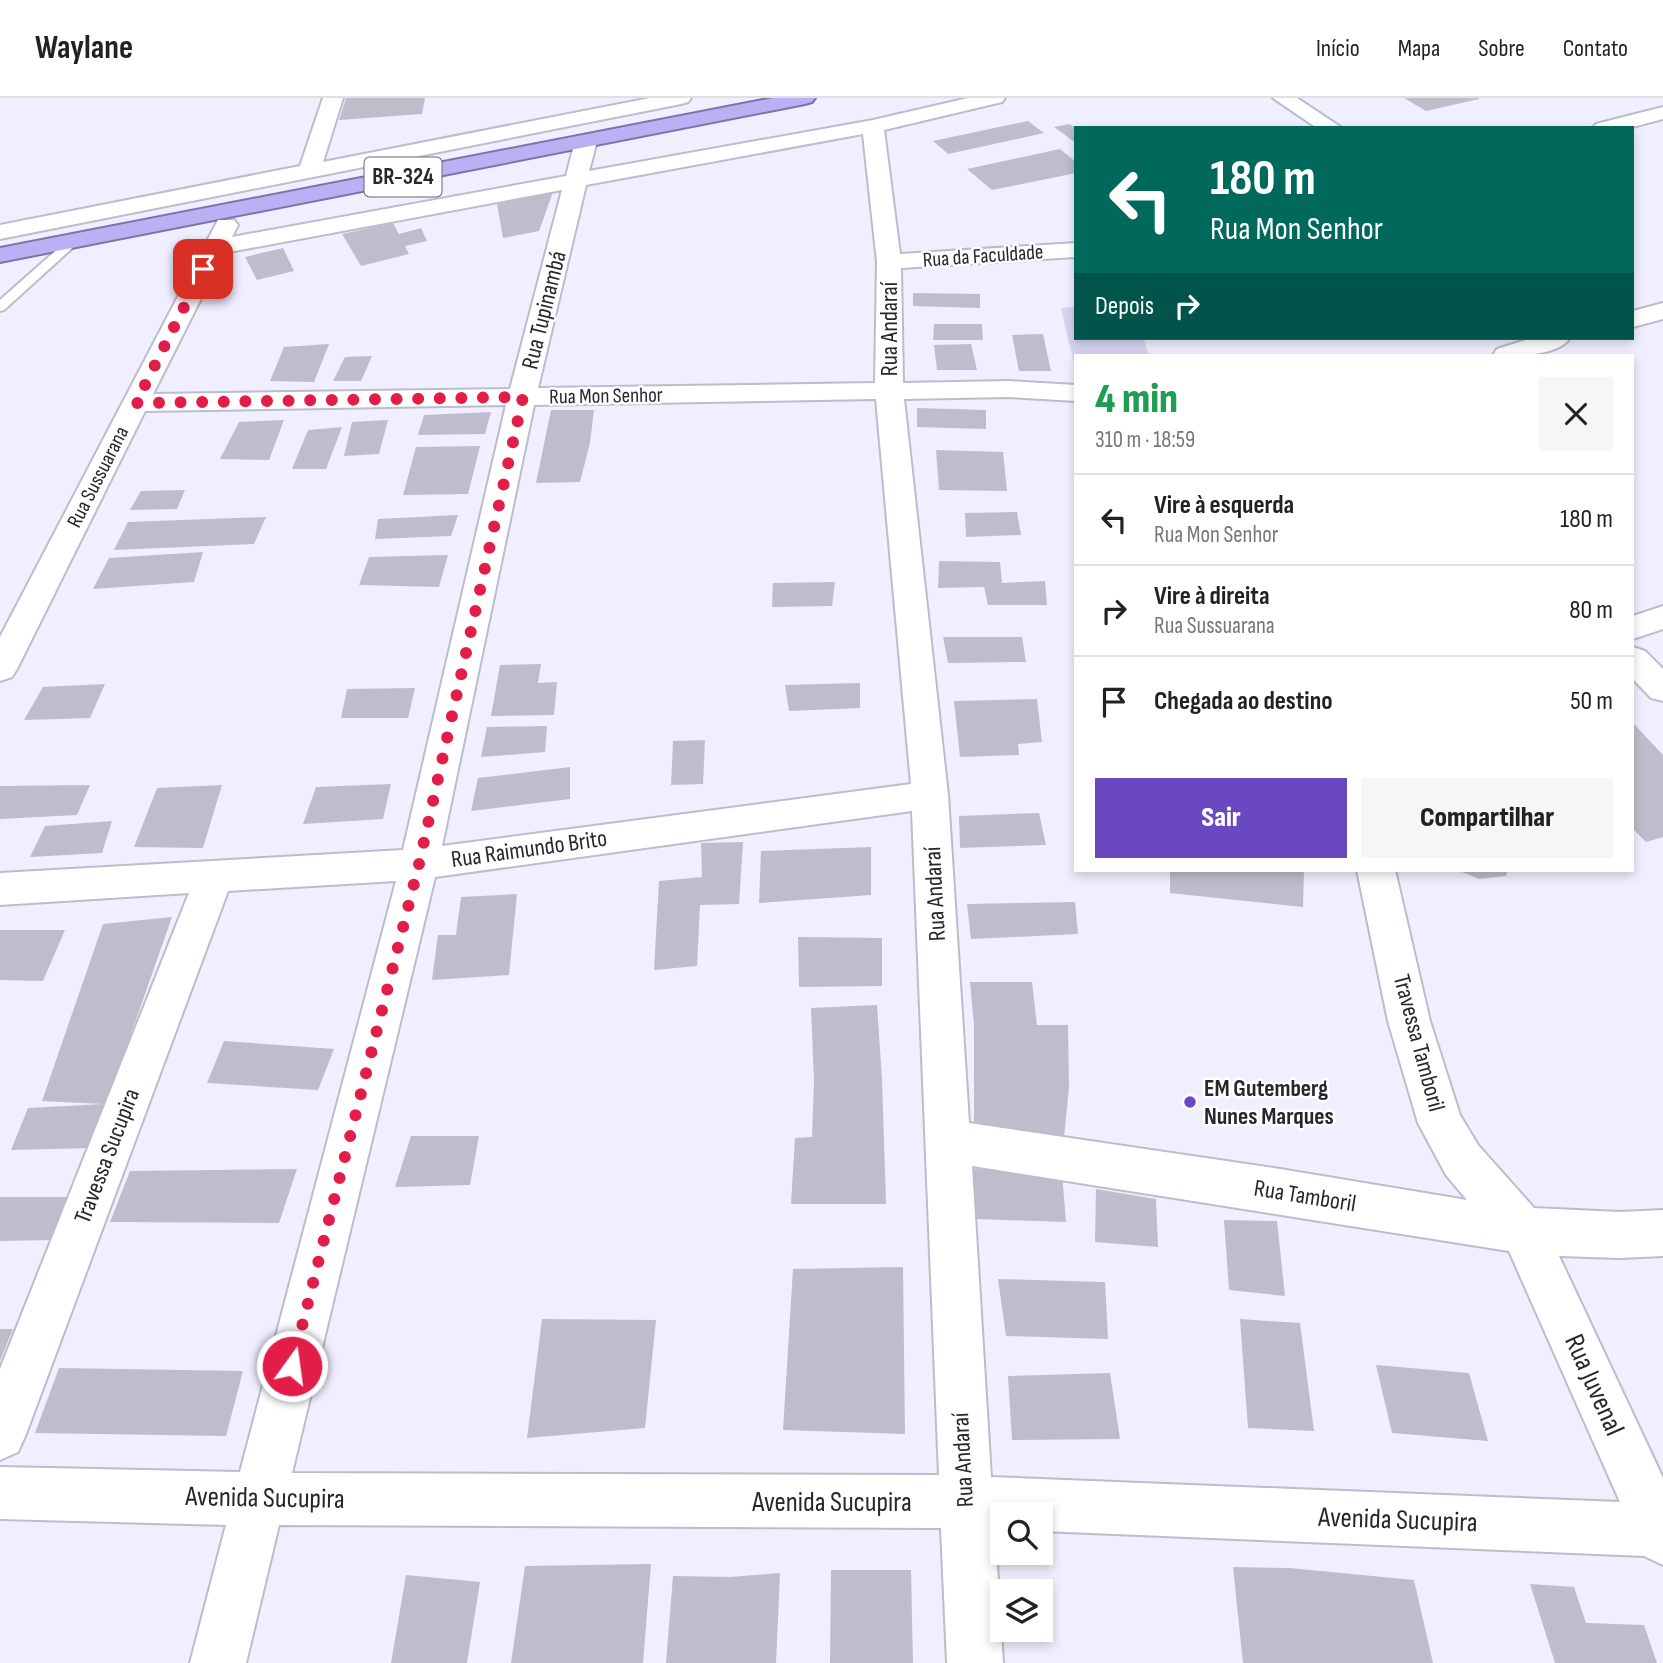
<!DOCTYPE html>
<html lang="pt">
<head>
<meta charset="utf-8">
<style>
	body { margin:0; font-family:"Sofia Sans Condensed",sans-serif; background:#f6f6f6; color:#222; height:100vh; display:flex; flex-direction:column; font-size:26px; white-space:nowrap }
	* { box-sizing:border-box; margin:0 }
	p { font-size:23px; color:#767676 }
	.icon { flex:none; width:38px; height:38px; fill:none; stroke:currentColor; stroke-width:2; stroke-linecap:round; stroke-linejoin:round }
	.map { position:relative; flex:1; overflow:hidden }
	.details { position:absolute; left:1074px; top:256px; width:560px; height:518px; display:flex; flex-direction:column; background:#fff; border-radius:0px; box-shadow:0 4px 10px #0003 }
	.details>* { flex:none }
	.top-card { position:absolute; left:1074px; top:28px; width:560px; height:214px; border-radius:0px; box-shadow:0 4px 10px #0003; background:#00695c; color:#fff; overflow:hidden }
	.fabs { position:absolute; left:990px; top:1404px; display:grid; gap:14px }
	.fabs a { display:grid; place-items:center; width:63px; height:63px; border-radius:0px; background:#fff; box-shadow:0 4px 10px #0003; font-size:35px }
	.pin { position:absolute; display:grid; place-items:center; width:60px; height:60px; color:#fff; margin:-30px; border-radius:14px; box-shadow:0 4px 10px #0006 }
	.me { position:absolute; width:77px; margin:-38px; rotate:14deg; stroke-linejoin:round; filter:drop-shadow(0 0 5px #0008) }
	.turn { display:flex; align-items:center; gap:24px; height:147px; padding:0 21px; font-size:32px }
	.turn .icon { width:91px; height:91px; stroke-width:2.5 }
	.turn b { display:block; font-size:49px; line-height:60px }
	.then { display:flex; align-items:center; height:66px; padding:0 21px; background:#0003; gap:14px; font-size:26px }
	.round { display:grid; place-items:center; flex:none; width:74px; height:74px; border-radius:0px; background:#f6f6f6 }
	.headline { display:flex; align-items:center; justify-content:space-between; height:119px; padding:0 21px }
	h1 { font-size:42px; font-weight:800; line-height:52px; color:#1e9e55 }
	.cta { display:flex; gap:14px; margin-top:auto; padding:14px 21px }
	.cta a { flex:1; height:80px; border-radius:0px; background:#6948c1; color:#fff; font-size:28px; font-weight:800; line-height:80px; text-align:center }
	.cta a+a { background:#f6f6f6; color:#222 }
	ul { padding:0; list-style:none }
	li { display:flex; align-items:center; gap:21px; height:91px; padding:0 21px; border-top:2px solid #e0e0e0 }
	li div { flex:1 }
	li b { display:block; font-size:26px }
	li em { font-style:normal }
	header { display:flex; align-items:center; gap:42px; box-sizing:border-box; height:98px; padding:0 35px; background:#fff; border-bottom:2px solid #e0e0e0 }
	header strong { font-size:33px }
	nav { display:flex; gap:38px; margin-inline-start:auto; font-size:24px }
	.map>svg:first-child { display:block }
	.green { fill:#d7d4f0 }
	.building { fill:#bfbdcc }
	.lines { fill:none; stroke-linecap:round; stroke-linejoin:round }
	.service-casing { stroke:#bdbccb; stroke-width:4 }
	.minor-casing { stroke:#bdbccb; stroke-width:4 }
	.trunk-casing { stroke:#7d73ac; stroke-width:4 }
	.service { fill:#fff; fill-rule:evenodd }
	.minor { fill:#fff; fill-rule:evenodd }
	.trunk { fill:#bcb0f4; fill-rule:evenodd }
	.route { stroke:#e11d48; stroke-width:12; stroke-dasharray:0 21.6 }
	.poi-dot { fill:#6948c1; stroke:#fefefe; stroke-width:2.5 }
	.labels { text-anchor:middle; dominant-baseline:central; stroke-width:5; stroke-linejoin:round; paint-order:stroke }
	.far-street-label { font-size:21px; fill:#27262c; stroke:#fefefe }
	.shield { fill:#fefefe; stroke:#68676b; stroke-width:2 }
	.shield-label { font-size:23px; font-weight:bold; fill:#27262c }
	.street-label { font-size:24px; fill:#27262c; stroke:#fefefe }
	.poi-label { font-size:24px; font-weight:bold; fill:#27262c; stroke:#fefefe; text-anchor:start }
	.near-street-label { font-size:28px; fill:#27262c; stroke:#fefefe }
</style>
</head>
<body>
<header>
<strong>Waylane</strong>
<nav><a>Início</a><a>Mapa</a><a>Sobre</a><a>Contato</a></nav>
</header>
<div class="map">
<svg width="1663" height="1565" viewBox="0 0 1663 1565">
	<rect width="100%" height="100%" fill="#f0efff"/>
	<path class="green" d="M1076 209V240H1143L1149 257H1076L1075 271 1061 210Z"/>
	<path class="building" d="M346 0H425L422 16 339 22Z
		M1404 0H1479V1L1426 13Z
		M1028 23 1044 35 948 56 933 43Z
		M1069 26 1076 30V45L1054 29Z
		M1060 51 1076 64V75L992 92 967 71Z
		M553 94 539 133 503 140 497 106Z
		M393 125 399 136 421 130 427 143 405 148 409 156 361 168 342 136Z
		M283 150 294 173 257 182 245 159Z
		M913 195 980 196V210L913 208Z
		M934 226H982L983 242H933Z
		M1043 236 1051 273H1019L1012 237Z
		M329 246 314 284 270 283 284 249Z
		M971 246 977 272H937L934 247Z
		M372 258 361 283H333L345 259Z
		M917 310 986 312V331L917 329Z
		M551 312H594L590 345 580 384 536 385Z
		M491 314 485 336 418 337 424 317Z
		M284 322 269 362 220 361 239 324Z
		M388 322 379 356 344 358 352 324Z
		M342 329 326 371H292L308 332Z
		M480 348 468 396 403 397 416 349Z
		M936 352 1003 354 1007 393 939 392Z
		M185 392 177 411 130 412 141 393Z
		M1017 414 1021 437 966 439 965 415Z
		M458 417 451 438 375 441 378 421Z
		M266 419 254 446 114 452 128 424Z
		M203 454 194 484 93 491 109 460Z
		M448 457 439 489 359 487 369 459Z
		M939 463 1000 464 1002 485 1045 483 1047 507H988L984 489 938 490Z
		M835 484 832 508 772 509 773 485Z
		M943 539H1022L1026 564 948 565Z
		M541 566 538 585 557 584 554 617 491 618 500 567Z
		M860 585V610L789 613 785 587Z
		M105 586 90 620 24 622 43 589Z
		M415 590 408 620H341L347 591Z
		M1037 601 1042 644 1018 646 1019 657 960 659 954 603Z
		M1633 625 1663 657V739L1646 744 1633 731Z
		M547 628 545 654 481 659 487 629Z
		M705 642 703 686 671 687 673 643Z
		M570 669V701L471 713 478 680Z
		M391 686 383 721 303 726 316 689Z
		M90 687 77 717 0 721V688Z
		M222 687 203 750 134 749 157 690Z
		M1039 715 1046 747 960 750 959 718Z
		M112 723 102 755 30 759 45 728Z
		M743 744 739 806 700 807 697 868 654 872 659 783 702 779 701 745Z
		M871 749V797L759 805 761 753Z
		M1170 772H1304L1303 809 1170 795Z
		M1457 772H1508L1506 778 1479 781Z
		M517 796 509 877 432 882 438 837H456L461 799Z
		M1075 804 1078 836 971 841 967 806Z
		M172 819 91 1050 11 1052 28 1010 103 1006 42 1003 103 826Z
		M0 832H65L43 883 0 882Z
		M798 839 882 840V888L799 889Z
		M970 884H1032L1037 927H1068L1069 989 1064 1039 974 1033V927Z
		M877 907 882 981 886 1106H791L795 1040 812 1039 814 983 811 910Z
		M224 943 334 951 318 992 207 985Z
		M411 1038H479L470 1087 395 1089Z
		M297 1071 279 1125 110 1124 130 1073Z
		M973 1071 1062 1075 1066 1124 977 1121Z
		M1096 1091 1156 1101 1158 1149 1095 1144Z
		M0 1099H73L55 1142 0 1143Z
		M1224 1122 1277 1123 1285 1198 1229 1192Z
		M903 1169 905 1336 783 1332 793 1171Z
		M998 1181 1105 1184 1108 1241 1006 1238Z
		M542 1221 656 1222 645 1330 527 1340Z
		M1240 1221 1300 1225 1314 1333 1248 1330Z
		M0 1231H13L0 1263Z
		M1376 1267 1469 1275 1488 1343 1392 1335Z
		M59 1270 243 1273 226 1338 35 1335Z
		M1110 1275 1120 1341 1012 1342 1008 1278Z
		M651 1466 643 1565H511L525 1468Z
		M1233 1469 1289 1470 1414 1482 1433 1565H1243Z
		M831 1472H911L913 1565H830Z
		M780 1475 776 1565H666L673 1478 731 1479Z
		M406 1477 480 1484 467 1565H391Z
		M1530 1486 1574 1489 1586 1525 1644 1527 1657 1565H1555Z"/>
	<g class="lines">
		<g class="service-casing">
			<path id="service" d="M70 140 80 143 4 212 0 213V202Z"/>
		</g>
		<g class="minor-casing">
			<path id="minor" d="M323 0H343L323 64 650 0H691L688 4 681 6 0 141V127L300 68Z
				M968 0H1005L1002 4 884 32 900 156 1076 145V159L901 170 903 285 1008 283 1076 287V303L1008 299 904 301 948 697 969 1025 1274 1070 1467 1102 1446 1077 1418 1025 1388 923 1357 772H1395L1430 923 1460 1017 1478 1047 1534 1110 1620 1114 1663 1112V1158L1620 1160 1559 1158 1663 1380V1467L1644 1458 1041 1433V1416H1003V1432H995L1003 1565H947L941 1430 279 1427 246 1565H190L226 1427 0 1421V1369L240 1374 396 783 228 793 26 1336 18 1354 0 1362V1271L189 795 0 807V775L403 752 506 307 145 313 17 571 12 579 0 583V539L218 122H234L238 127 232 139 566 78 575 43 578 38H594L597 43 589 73 873 22ZM863 36 877 164 875 285 538 290 586 87ZM562 92 510 291 153 296 224 155ZM876 301 911 686 442 748 534 307ZM912 713 939 1377 292 1375 435 779ZM972 1068 1509 1153 1620 1404 991 1379Z
				M1273 0H1297L1342 30H1317Z
				M1663 9V21L1629 30H1593L1596 26Z
				M1663 205V221L1633 229V213Z
				M1532 240H1570C1557 259 1513 258 1493 257L1497 251Z
				M1663 508V531L1633 541V518Z
				M1633 549 1645 553 1663 571V603L1651 600 1633 581Z"/>
		</g>
		<g class="trunk-casing">
			<path id="trunk" d="M773 0H815L812 4 805 6 0 164V150Z"/>
		</g>
		<use href="#service" class="service"/>
		<use href="#minor" class="minor"/>
		<use href="#trunk" class="trunk"/>
	</g>
	<g class="lines">
		<path class="route" d="M203 171 136 305 523 299 419 766 292 1268"/>
	</g>
	<circle class="poi-dot" cx="1190" cy="1004" r="7"/>
	<g class="labels">
		<g class="far-street-label">
			<text transform="translate(983 158) rotate(-4)">Rua da Faculdade</text>
			<text transform="translate(606 298) rotate(-1)">Rua Mon Senhor</text>
			<text transform="translate(98 379) rotate(-63)">Rua Sussuarana</text>
		</g>
		<rect class="shield" x="364.5" y="59.5" width="77" height="39" rx="5"/>
		<g class="shield-label">
			<text x="403" y="79">BR-324</text>
		</g>
		<g class="street-label">
			<text transform="translate(544 212) rotate(-76)">Rua Tupinambá</text>
			<text transform="translate(889 231) rotate(-90)">Rua Andaraí</text>
			<text transform="translate(529 751) rotate(-8)">Rua Raimundo Brito</text>
			<text transform="translate(935 796) rotate(-93)">Rua Andaraí</text>
			<text transform="translate(1419 945) rotate(75)">Travessa Tamboril</text>
			<text transform="translate(107 1058) rotate(-69)">Travessa Sucupira</text>
			<text transform="translate(1305 1098) rotate(9)">Rua Tamboril</text>
			<text transform="translate(963 1362) rotate(-93)">Rua Andaraí</text>
		</g>
		<g class="poi-label">
			<text x="1204" y="990">EM Gutemberg<tspan x="1204" dy="28">Nunes Marques</tspan></text>
		</g>
		<g class="near-street-label">
			<text transform="translate(1594 1287) rotate(66)">Rua Juvenal</text>
			<text transform="translate(265 1400) rotate(1)">Avenida Sucupira</text>
			<text x="832" y="1404">Avenida Sucupira</text>
			<text transform="translate(1398 1422) rotate(2)">Avenida Sucupira</text>
		</g>
	</g>
</svg>
<div class="fabs">
<a><svg class="icon" aria-label="search" viewBox="0 0 24 24"><circle cx="10" cy="10" r="6"/><path d="M15 15l6 6"/></svg></a>
<a><svg class="icon" aria-label="layers" viewBox="0 0 24 24"><path d="M12 4l9 5-9 5-9-5zM3 14l9 5 9-5"/></svg></a>
</div>
<div class="pin" style="left:203px;top:171px;background:#d93025"><svg class="icon" aria-label="arrive" viewBox="0 0 24 24"><path d="M6 21V4h12l-3 4 3 4H6"/></svg></div>
<svg class="me" style="left:292px;top:1268px" viewBox="-20 -20 40 40"><circle r="17" fill="#e11d48" stroke="#fff" stroke-width="3"/><path d="M0-11L8 9 0 5-8 9z" fill="#fff"/></svg>
<div class="top-card">
<div class="turn"><svg class="icon" aria-label="left" viewBox="0 0 24 24"><path d="M17 20v-9H6M10 6l-5 5 5 5"/></svg><div><b>180 m</b>Rua Mon Senhor</div></div>
<div class="then">Depois<svg class="icon" aria-label="right" viewBox="0 0 24 24"><path d="M7 20v-9h11M14 6l5 5-5 5"/></svg></div>
</div>
<section class="details">
<div class="headline"><div><h1>4 min</h1><p>310 m · 18:59</p></div><a class="round"><svg class="icon" aria-label="close" viewBox="0 0 24 24"><path d="M6 6l12 12M18 6L6 18"/></svg></a></div>
<ul>
<li><svg class="icon" aria-label="left" viewBox="0 0 24 24"><path d="M17 20v-9H6M10 6l-5 5 5 5"/></svg><div><b>Vire à esquerda</b><p>Rua Mon Senhor</p></div><em>180 m</em></li>
<li><svg class="icon" aria-label="right" viewBox="0 0 24 24"><path d="M7 20v-9h11M14 6l5 5-5 5"/></svg><div><b>Vire à direita</b><p>Rua Sussuarana</p></div><em>80 m</em></li>
<li><svg class="icon" aria-label="arrive" viewBox="0 0 24 24"><path d="M6 21V4h12l-3 4 3 4H6"/></svg><div><b>Chegada ao destino</b></div><em>50 m</em></li>
</ul>
<div class="cta"><a>Sair</a><a>Compartilhar</a></div>
</section>
</div>
</body>
</html>
